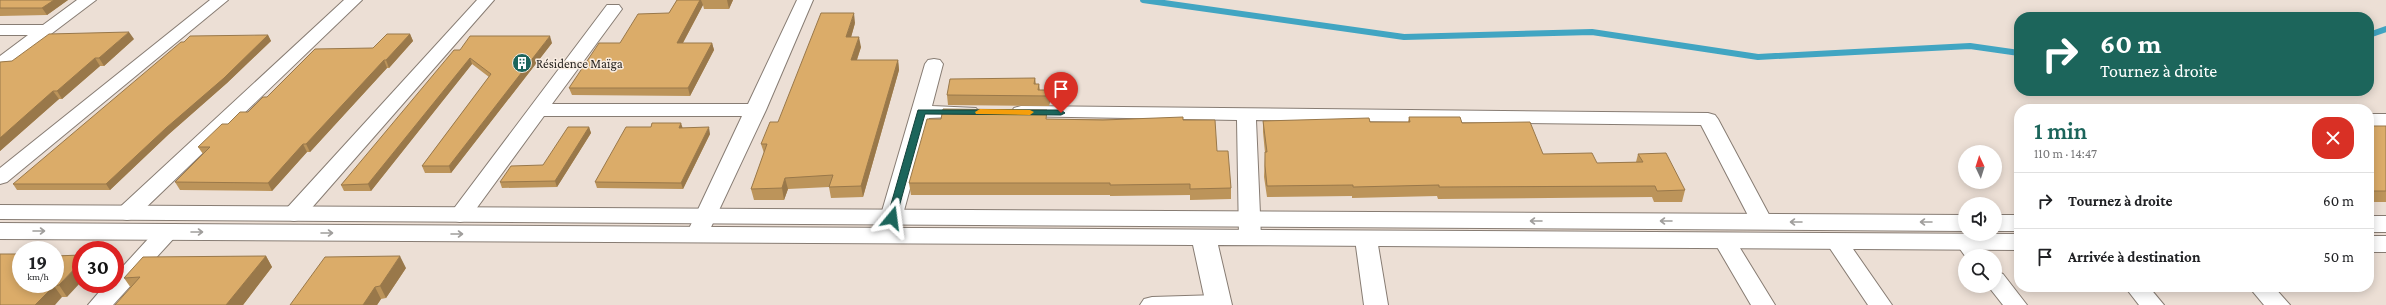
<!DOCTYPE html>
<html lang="fr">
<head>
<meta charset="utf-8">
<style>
	body { margin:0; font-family:"Crimson Pro",serif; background:#f2f2f2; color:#202124; height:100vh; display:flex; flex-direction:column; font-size:15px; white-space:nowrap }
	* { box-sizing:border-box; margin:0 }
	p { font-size:13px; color:#757577 }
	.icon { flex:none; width:22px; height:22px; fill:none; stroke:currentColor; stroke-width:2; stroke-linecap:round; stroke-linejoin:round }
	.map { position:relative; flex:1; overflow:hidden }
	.panel { position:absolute; left:2014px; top:104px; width:360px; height:188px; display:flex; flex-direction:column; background:#fff; border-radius:16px; box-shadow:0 2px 10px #0003 }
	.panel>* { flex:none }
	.hud { position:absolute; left:2014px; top:12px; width:360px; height:84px; border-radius:16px; box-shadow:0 2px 10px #0003; background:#1c655b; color:#fff; overflow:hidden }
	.needle { width:26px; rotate:356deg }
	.buttons { position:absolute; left:1958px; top:145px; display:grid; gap:8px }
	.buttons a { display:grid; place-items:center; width:44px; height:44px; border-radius:50%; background:#fff; box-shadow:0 2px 10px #0003; font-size:20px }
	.speed { position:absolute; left:12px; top:241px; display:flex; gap:8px; font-size:20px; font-weight:700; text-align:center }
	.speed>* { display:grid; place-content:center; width:52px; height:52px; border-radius:50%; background:#fff; box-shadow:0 2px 10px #0003; line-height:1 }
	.speed small { font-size:10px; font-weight:400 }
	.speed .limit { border:6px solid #d22; background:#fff; color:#111 }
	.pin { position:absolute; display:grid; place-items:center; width:34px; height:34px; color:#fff; margin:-41px -17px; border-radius:50% 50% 50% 0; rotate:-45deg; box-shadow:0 0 4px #0007 }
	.pin .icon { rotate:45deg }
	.me { position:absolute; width:44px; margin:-22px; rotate:16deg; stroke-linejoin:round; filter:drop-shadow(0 0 3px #0008) }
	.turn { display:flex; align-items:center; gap:14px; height:84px; padding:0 20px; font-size:18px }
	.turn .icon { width:52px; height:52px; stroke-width:2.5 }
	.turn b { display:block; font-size:28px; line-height:34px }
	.round { display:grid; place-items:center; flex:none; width:42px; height:42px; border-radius:16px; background:#f2f2f2 }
	.headline { display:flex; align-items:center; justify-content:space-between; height:68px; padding:0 20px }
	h1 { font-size:24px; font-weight:600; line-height:30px; color:#1c655b }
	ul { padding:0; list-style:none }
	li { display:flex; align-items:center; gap:12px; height:56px; padding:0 20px; border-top:1px solid #e0e0e0 }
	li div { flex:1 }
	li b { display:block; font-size:15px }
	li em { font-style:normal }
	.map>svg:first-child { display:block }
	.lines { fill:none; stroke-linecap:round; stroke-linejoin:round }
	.stream { stroke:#41a5c2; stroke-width:6 }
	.minor-casing { stroke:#877c73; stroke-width:2 }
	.tertiary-casing { stroke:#877c73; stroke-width:2 }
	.minor { fill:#fff; fill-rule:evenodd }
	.tertiary { fill:#fff; fill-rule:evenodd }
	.wall { fill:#bc945a }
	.shaded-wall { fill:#99784a }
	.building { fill:#dbac69; stroke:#99784a }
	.oneway { stroke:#a09e9c }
	.route { fill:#1c655b; stroke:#12423b }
	.slow { fill:#f59e0b }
	.labels { text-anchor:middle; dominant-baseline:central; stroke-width:3; stroke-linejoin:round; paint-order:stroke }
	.poi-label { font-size:13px; fill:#2b2723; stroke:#f9ede2; text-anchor:start }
</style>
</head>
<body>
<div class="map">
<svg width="2386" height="305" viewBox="0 0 2386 305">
	<rect width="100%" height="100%" fill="#ecdfd5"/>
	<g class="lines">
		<path class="stream" d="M1143 0 1404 37 1592 32 1758 57 1970 46 2019 53
			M2369 35 2386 29"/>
		<g class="minor-casing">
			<path id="minor" d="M77 0H96L6 68 0 69V56L28 35H0V25H43Z
				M210 0H228L7 182 0 184V168Z
				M344 0H362L135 218 127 220 119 218 116 213 119 208Z
				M477 0H494L302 219 294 221 286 219 283 214 286 209Z
				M797 0H813L766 110 705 240 697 242 689 240 686 235 742 116H544L468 220 460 222 452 220 449 215 607 5H619L622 9 552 104H748Z
				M934 59 940 60 943 64 932 106 976 108 979 112 976 116 929 118 902 218 899 223 891 225 883 223 880 218 925 64 928 60Z
				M1021 106 1708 113 1715 115 1718 119 1773 222 1770 227 1762 229 1754 227 1701 125 1256 120 1261 238 1258 243 1250 245 1242 243 1239 238 1237 120 1014 116 1011 112 1014 108Z
				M2369 114H2386V126H2369Z
				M167 225 175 227 178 232 175 237 113 305H88L106 284H115V275L159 227Z
				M1366 232 1374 234 1377 239 1388 305H1364L1355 239 1358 234Z
				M1724 233 1732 235 1775 305H1751L1713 240 1716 235Z
				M1836 234 1844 236 1892 305H1868L1825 241 1828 236Z
				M1966 235 1974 237 1988 256H1965L1955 242 1958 237Z
				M1995 271 2003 274 2027 305H2003L1988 286H1995Z
				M2125 287H2149L2164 305H2139Z
				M2249 287H2274L2290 305H2264Z
				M1218 295 1226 297 1230 303 1228 305H1140L1144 299 1152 297Z"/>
		</g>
		<g class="tertiary-casing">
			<path id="tertiary" d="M0 205 1965 215V231L0 219Z
				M1995 215H2019V231H1995Z
				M2369 216H2386V232H2369Z
				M0 223 2019 234V250L1218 245 1232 305H1206L1193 245 0 239Z
				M2369 236H2386V252H2369Z"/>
		</g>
		<use href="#minor" class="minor"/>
		<use href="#tertiary" class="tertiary"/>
	</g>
	<path class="wall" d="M0 0H68L47 15 0 16Z
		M677 0H733L729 9H704L703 5 683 43H712L714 50 690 96 572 95 569 88 620 43 669 13Z
		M855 23 851 37 861 47 857 60H898L899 70 863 197 831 198 829 187 788 189 784 200H754L751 189 764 153 761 144Z
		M410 34 413 41 389 68H387L310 152H307L272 191 180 190 175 182 203 154 198 147 228 124 248 112 267 97 373 48Z
		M268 35 271 41 227 83 169 134 110 190H17L13 184Z
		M134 39 104 66H100L62 99H59L0 151V62L12 61Z
		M552 43 451 173H425L422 166 489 77 472 64 371 191H344L341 185 460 50Z
		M1035 78 1036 84H1039L1040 90H1049L1050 100 1049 106 948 105 947 95Z
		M1409 117 1462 123 1543 154 1597 163 1636 162 1638 154 1685 190 1682 202H1654L1652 197 1438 199 1437 196 1352 198V196L1267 197 1264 177 1265 153 1263 132V121L1370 122H1408Z
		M1048 119 1183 120 1217 151 1231 188V199L1190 200V195L1110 196V195H911L909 183Z
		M2369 126H2386V202H2369Z
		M589 127 591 133 557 187 502 188 500 182 543 165Z
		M682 128 710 134 683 189 597 188 595 182Z
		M55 256 67 297H62L21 284Z
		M266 256 272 267 243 305H115L131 288 124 278Z
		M406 268 386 298 381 299 377 305H290Z"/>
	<path class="shaded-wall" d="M54 0H68L47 15 42 8Z
		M700 0H701L703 5 679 50 677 43Z
		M727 0H733L729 9Z
		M854 13 855 23 848 48 846 37Z
		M129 32 134 39 104 66 99 58Z
		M410 34 413 41 389 68 386 60Z
		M268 35 271 41 227 83 169 134 110 190 106 184 166 128Z
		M550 36 552 43 451 173 449 166Z
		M859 37 861 47 853 71 851 60Z
		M712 43 714 50 690 96 688 88Z
		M95 58 100 66 62 99 57 91Z
		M470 58 472 64 371 191 368 184Z
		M384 60 387 68 310 152 306 144Z
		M898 60 899 70 863 197 861 186Z
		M1049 90 1050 100 1049 106Z
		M53 91 59 99 0 151V138Z
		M681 123 683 129 679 128Z
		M589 127 591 133 557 187 555 181Z
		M709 127 710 134 683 189 681 183Z
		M303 144 307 152 272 191 268 183Z
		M785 178 788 189 784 200 782 188Z
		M266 256 272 267 243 305H226Z
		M400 256 406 268 386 298 380 286Z
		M81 262V282L67 297 59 285Z
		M54 286 62 297 55 305H35Z
		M375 287 381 299 377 305H363Z"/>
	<path class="building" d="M0 0H54L42 8H0Z
		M677 0H700L677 43H712L688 88H569L599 43H620L638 14 669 13Z
		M821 13H854L846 37H859L851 60H898L861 186 829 187 833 175 785 178 782 188 751 189 767 144H761L770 122H778Z
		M129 32 99 58H95L57 91H53L0 138V62L12 61 49 34Z
		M387 34H410L386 60H384L306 144H303L268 183 175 182 210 147H198L222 124H228L240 112H248L263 97H267L315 49 373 48Z
		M268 35 224 78 166 128 106 184H13L181 42H184L190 36Z
		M470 36H550L449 166H422L491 74 470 58 368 184 341 185 454 50H460Z
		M1035 78 1034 84H1039L1038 90H1049V96L947 95 950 79Z
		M943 109 1047 110 1046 119 1103 120 1183 117V120H1215L1217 151H1228L1231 188 1190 189V184L1110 185V183H909L927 119H941Z
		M1409 117H1460L1462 123 1530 122 1543 154 1592 153 1597 163 1643 162 1638 154 1666 153 1685 190 1657 191 1655 186 1439 187V185L1353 187V185L1267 186 1265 166V152H1267L1263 121 1369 118 1370 122H1410Z
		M652 123H681L679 128 709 127 681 183 595 182 626 127H651Z
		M2369 126H2386V191H2369Z
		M568 127H589L555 181 500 182 511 166 543 165Z
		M0 254H21V284H55V256L81 255V262L59 285 54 286 35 305H0Z
		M266 256 226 305H115L140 277 124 278 143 257Z
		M400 256 380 286 375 287 363 305H290L325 257Z"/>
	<defs><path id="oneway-shaft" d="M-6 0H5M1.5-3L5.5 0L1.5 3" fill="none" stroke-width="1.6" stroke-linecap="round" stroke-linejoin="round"/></defs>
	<g class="oneway">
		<use href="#oneway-shaft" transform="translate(1536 221) rotate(-180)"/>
		<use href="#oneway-shaft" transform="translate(1666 221) rotate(-180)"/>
		<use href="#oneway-shaft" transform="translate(1796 222) rotate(-180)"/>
		<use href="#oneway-shaft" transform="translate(1926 222) rotate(-180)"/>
		<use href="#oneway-shaft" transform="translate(39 231)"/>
		<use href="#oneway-shaft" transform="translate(197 232)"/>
		<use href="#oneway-shaft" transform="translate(327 233)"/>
		<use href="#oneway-shaft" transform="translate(457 234)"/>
	</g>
	<path class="route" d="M918 110H1061L1065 113 1061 115 925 114 896 218 892 221 887 218Z"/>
	<path class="slow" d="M980 109 1030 110 1034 112 1030 115 976 114 975 112Z"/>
	<defs>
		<g id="building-disc" transform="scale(1)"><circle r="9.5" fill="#1c655b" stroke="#f9ede2"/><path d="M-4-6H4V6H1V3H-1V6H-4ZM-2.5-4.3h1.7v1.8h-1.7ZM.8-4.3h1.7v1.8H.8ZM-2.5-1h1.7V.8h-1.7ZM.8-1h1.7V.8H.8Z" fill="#fff"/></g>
	</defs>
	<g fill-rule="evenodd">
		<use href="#building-disc" x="522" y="63"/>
	</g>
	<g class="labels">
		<g class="poi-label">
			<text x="536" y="63">Résidence Maïga</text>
		</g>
	</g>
</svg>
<div class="buttons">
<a><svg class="needle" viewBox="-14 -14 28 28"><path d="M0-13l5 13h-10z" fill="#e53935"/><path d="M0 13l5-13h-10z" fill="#757577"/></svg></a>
<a><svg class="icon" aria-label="sound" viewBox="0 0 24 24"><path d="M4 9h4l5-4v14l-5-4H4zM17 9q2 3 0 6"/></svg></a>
<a><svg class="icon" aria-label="search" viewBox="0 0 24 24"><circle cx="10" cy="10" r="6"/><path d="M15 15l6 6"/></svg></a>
</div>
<div class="speed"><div>19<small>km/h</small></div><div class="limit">30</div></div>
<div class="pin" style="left:1061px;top:113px;background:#d93025"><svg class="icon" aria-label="arrive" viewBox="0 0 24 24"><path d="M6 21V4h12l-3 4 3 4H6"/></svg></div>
<svg class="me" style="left:892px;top:218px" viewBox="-20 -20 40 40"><path d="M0-17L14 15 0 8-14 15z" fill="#1c655b" stroke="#fff" stroke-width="4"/></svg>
<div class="hud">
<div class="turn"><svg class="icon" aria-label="right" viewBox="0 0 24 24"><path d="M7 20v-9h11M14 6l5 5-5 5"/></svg><div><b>60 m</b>Tournez à droite</div></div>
</div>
<section class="panel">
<div class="headline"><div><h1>1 min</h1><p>110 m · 14:47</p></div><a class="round" style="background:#d93025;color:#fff"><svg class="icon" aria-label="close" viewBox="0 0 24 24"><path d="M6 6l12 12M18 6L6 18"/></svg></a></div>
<ul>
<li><svg class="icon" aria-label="right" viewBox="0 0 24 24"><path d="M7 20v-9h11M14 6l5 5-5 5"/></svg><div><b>Tournez à droite</b></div><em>60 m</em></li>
<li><svg class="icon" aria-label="arrive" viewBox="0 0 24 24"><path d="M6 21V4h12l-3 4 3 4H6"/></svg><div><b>Arrivée à destination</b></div><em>50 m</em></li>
</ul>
</section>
</div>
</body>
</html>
